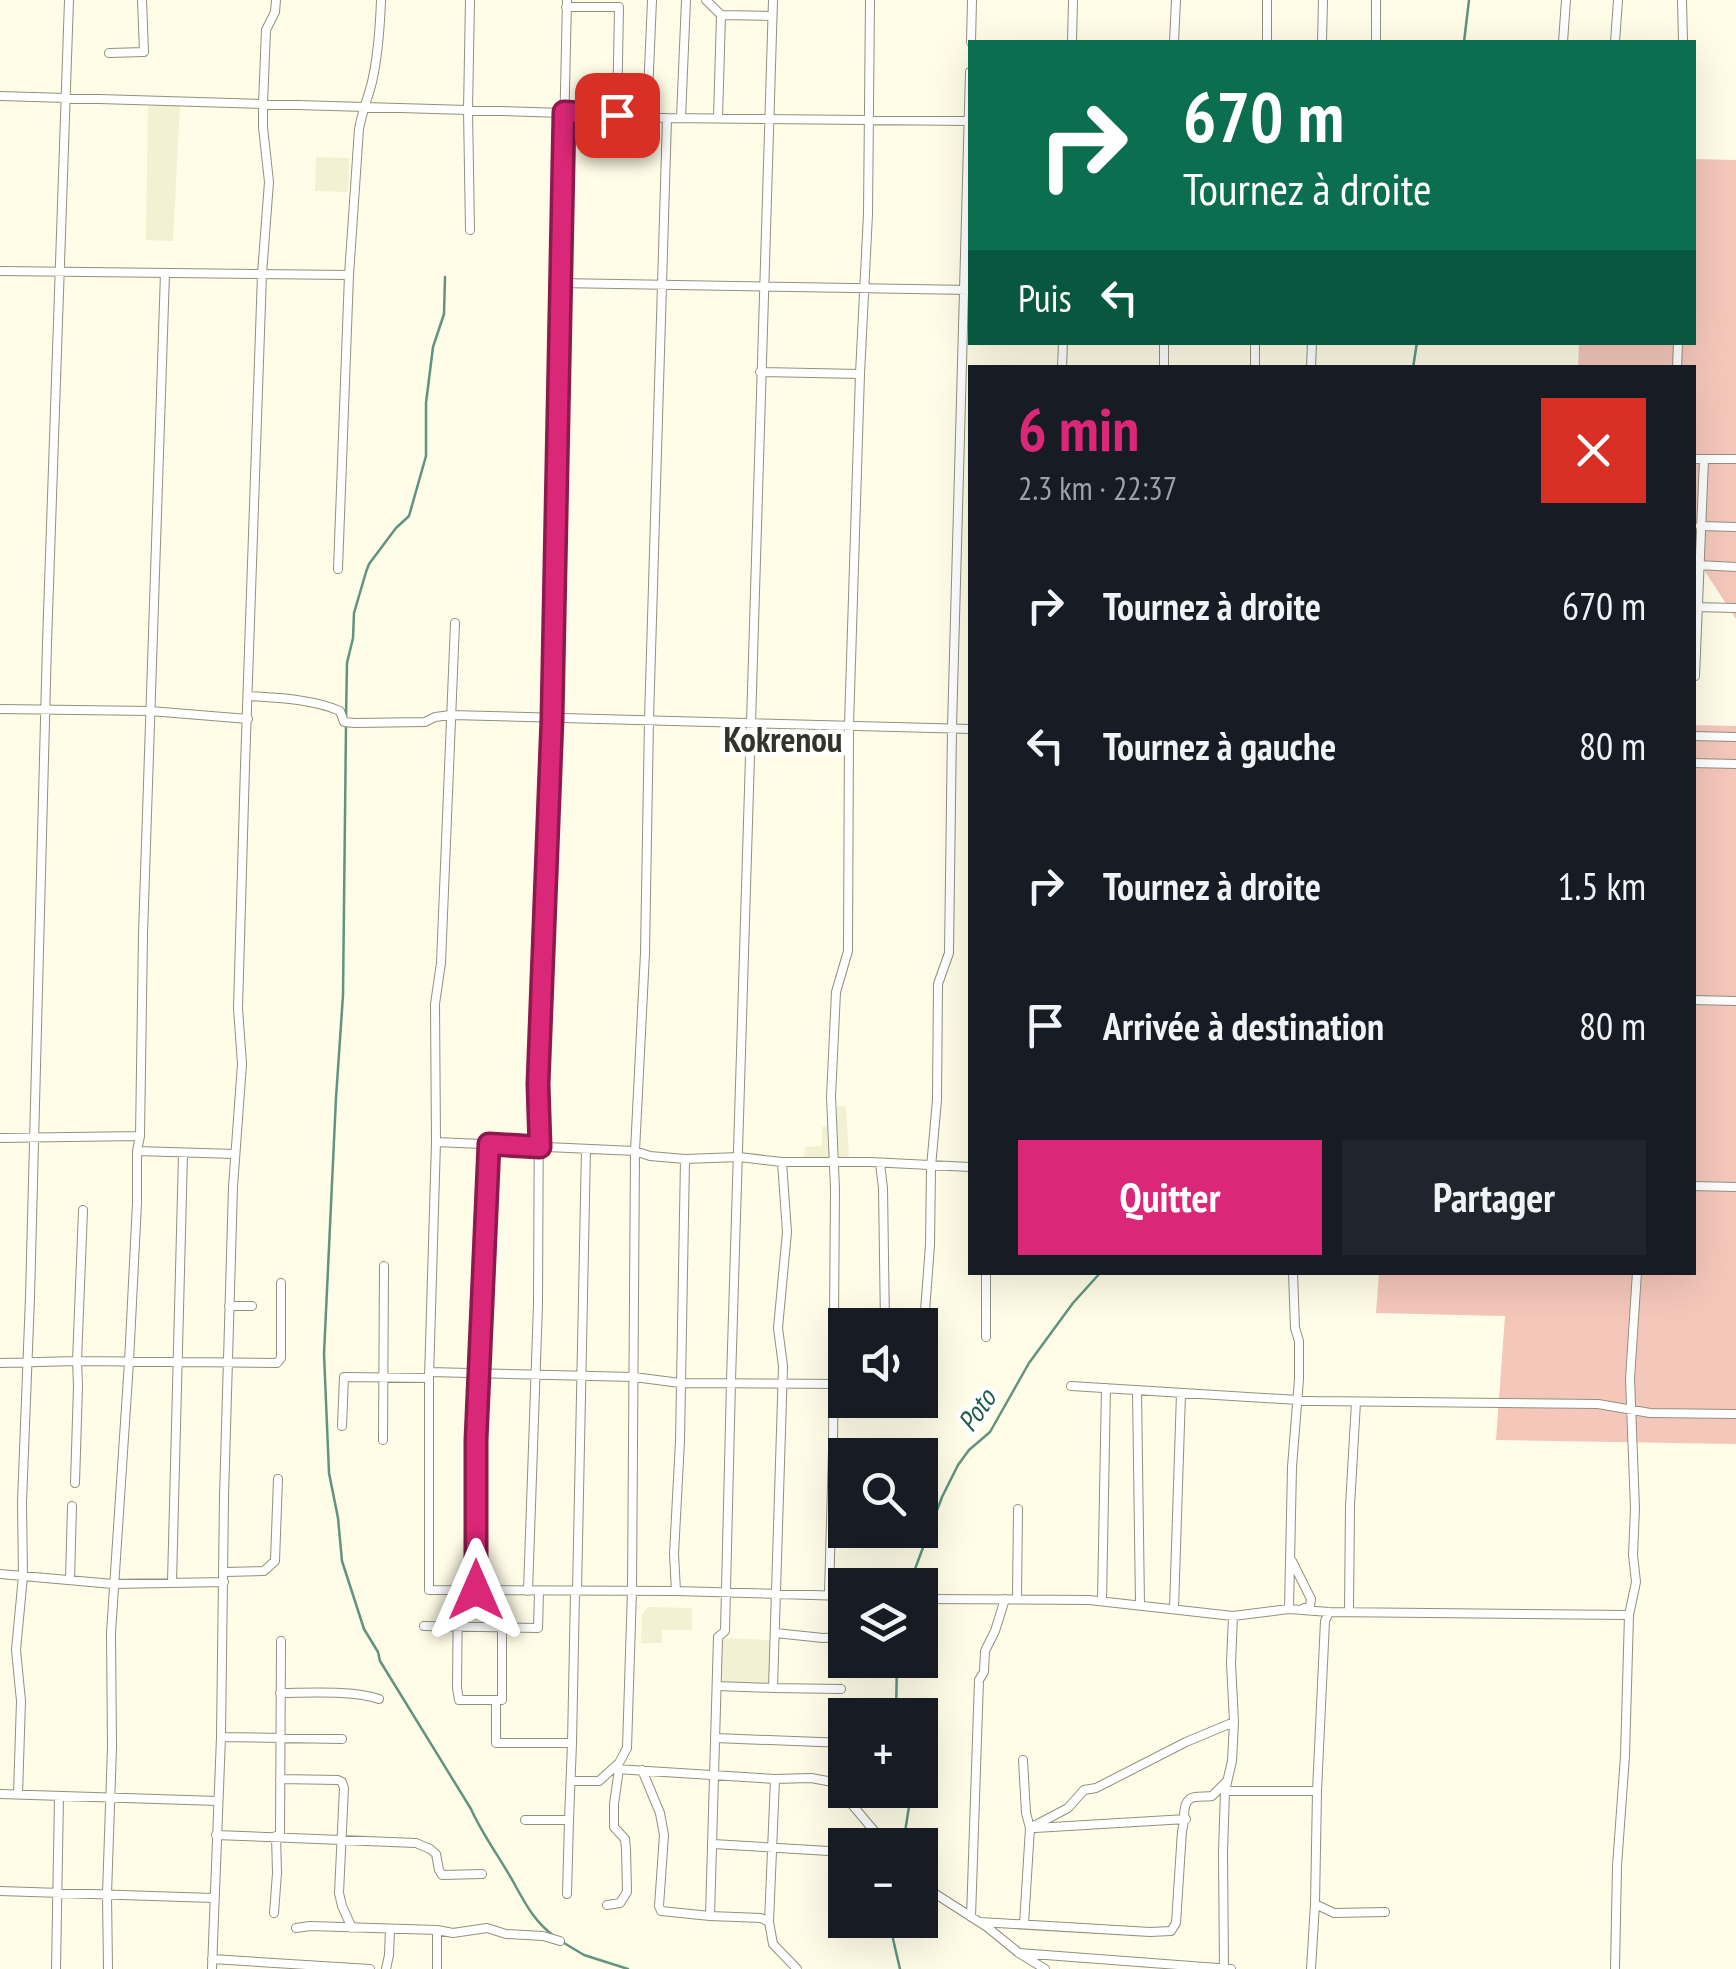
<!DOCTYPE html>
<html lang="fr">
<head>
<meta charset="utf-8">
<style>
	body { margin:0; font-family:"PT Sans Narrow",sans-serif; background:#20242c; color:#f1f3f6; height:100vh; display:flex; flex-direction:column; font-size:38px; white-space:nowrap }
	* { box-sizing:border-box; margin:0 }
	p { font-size:32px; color:#9ea1a6 }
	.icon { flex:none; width:55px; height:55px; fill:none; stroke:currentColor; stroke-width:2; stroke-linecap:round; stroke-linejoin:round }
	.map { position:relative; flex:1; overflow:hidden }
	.drawer { position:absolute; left:968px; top:365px; width:728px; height:910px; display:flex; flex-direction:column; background:#171b24; border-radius:0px; box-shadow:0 10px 40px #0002 }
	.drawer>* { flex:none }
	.guide { position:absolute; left:968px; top:40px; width:728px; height:305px; border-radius:0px; box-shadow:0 10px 40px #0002; background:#0b6e4f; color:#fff; overflow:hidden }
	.buttons { position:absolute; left:828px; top:1308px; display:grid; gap:20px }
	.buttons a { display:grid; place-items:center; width:110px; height:110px; border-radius:0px; background:#171b24; box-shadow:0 10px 40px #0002; font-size:50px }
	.pin { position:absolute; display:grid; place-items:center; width:85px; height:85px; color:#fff; margin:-42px; border-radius:20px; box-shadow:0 5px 15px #0006 }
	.me { position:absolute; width:110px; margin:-55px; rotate:0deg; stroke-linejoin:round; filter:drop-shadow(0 0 8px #0008) }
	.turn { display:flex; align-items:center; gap:35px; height:210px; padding:0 50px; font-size:45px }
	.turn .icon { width:130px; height:130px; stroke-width:2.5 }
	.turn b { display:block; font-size:70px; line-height:85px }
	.then { display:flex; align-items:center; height:95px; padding:0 50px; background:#0003; gap:20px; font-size:38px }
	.round { display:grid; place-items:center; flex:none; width:105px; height:105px; border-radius:0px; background:#20242c }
	.headline { display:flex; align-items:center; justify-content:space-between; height:170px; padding:0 50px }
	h1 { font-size:60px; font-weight:700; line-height:75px; color:#db2777 }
	.button { display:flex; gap:20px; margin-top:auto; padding:20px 50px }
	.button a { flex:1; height:115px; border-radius:0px; background:#db2777; color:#fff; font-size:40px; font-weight:700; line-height:115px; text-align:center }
	.button a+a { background:#20242c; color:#f1f3f6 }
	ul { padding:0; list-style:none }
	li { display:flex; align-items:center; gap:30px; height:140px; padding:0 50px }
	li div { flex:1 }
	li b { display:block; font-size:38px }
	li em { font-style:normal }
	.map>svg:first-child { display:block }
	.built { fill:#f3f1d3 }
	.green { fill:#f5c7bb }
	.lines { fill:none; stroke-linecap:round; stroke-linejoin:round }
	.stream { stroke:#609480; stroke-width:2.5 }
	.minor-casing { stroke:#92917c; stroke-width:10 }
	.minor { stroke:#fff; stroke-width:8 }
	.route-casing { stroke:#8e194d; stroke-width:25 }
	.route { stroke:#db2777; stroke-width:18 }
	.labels { text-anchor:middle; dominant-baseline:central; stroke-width:9; stroke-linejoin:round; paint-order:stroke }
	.water-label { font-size:28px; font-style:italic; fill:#225d4d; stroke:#fff }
	.district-label { font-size:35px; font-weight:bold; fill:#34332b; stroke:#fff }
</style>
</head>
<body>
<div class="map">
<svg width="1736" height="1969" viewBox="0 0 1736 1969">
	<rect width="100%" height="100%" fill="#fffde7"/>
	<path class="built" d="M148 106H180L173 241 146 240Z
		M316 157 349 158 348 192 315 191Z
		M837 1106H846L849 1158 804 1157 805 1147 822 1146V1127L835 1125Z
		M648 1607 692 1608V1630H662V1643H641L642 1615Z
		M722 1638 771 1640 770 1685 721 1683Z"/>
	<path class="green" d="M1693 159 1736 160V619L1693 553 1692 368H1578L1579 343 1692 342Z
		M1693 725 1736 726V1444L1496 1440 1505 1316 1376 1313 1379 1273 1692 1272Z"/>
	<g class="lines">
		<path class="stream" d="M1464 42 1469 0
			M1413 368 1417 342
			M346 718 347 663 353 638 354 613 366 572 369 564 396 528 409 516 426 456V403L433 347 444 314 445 277
			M346 726 343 995 336 1098 324 1354 329 1473 338 1518 342 1561 364 1629 378 1652 380 1661 471 1809C483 1836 501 1859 515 1885 526 1905 535 1922 554 1936
			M909 1585 942 1497 958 1465 969 1450 990 1432 1029 1363 1073 1303 1101 1272
			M896 1715 897 1660
			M903 1845 910 1800 909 1790
			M895 1920 893 1939 900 1969
			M564 1943 584 1955 628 1969"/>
		<g class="minor-casing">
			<path id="minor" d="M706 0 721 15 772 16
				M1267 0V42
				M1682 0 1683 42
				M566 7H619L617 115
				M971 42 972 0
				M1072 42 1073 0
				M1174 42 1176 0
				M1322 42 1323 0
				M1376 42V0
				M1563 42 1566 0
				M1615 42 1618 0
				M109 53 144 52 142 0
				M0 96 564 113 667 118 970 121
				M647 117 652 0
				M681 118 686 0
				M718 118 721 15
				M470 230 468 110 470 0
				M0 271 349 275
				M165 273 143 934 140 1136 137 1151 235 1154
				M559 283 970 290
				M1164 342V368
				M1255 342V368
				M1062 368 1063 342
				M1311 368 1312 342
				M1677 368 1678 342
				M760 372 860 374
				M1692 459H1736
				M1700 526 1736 527
				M1698 565 1736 567
				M338 569 349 275 359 129C362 112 368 98 372 82 378 56 380 27 381 0
				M1692 607 1736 608
				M455 623 441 963 435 1004 436 1142 429 1378V1590L676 1591 845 1596
				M1695 676 1704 459
				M249 696C278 698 312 699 340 711L344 722 355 723 425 722 435 717 451 715 970 729
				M0 709 150 711 248 719
				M1692 736 1736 737
				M1692 763 1736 764
				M1692 1000 1736 1001
				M0 1138 140 1136
				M436 1142 635 1151 650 1156 685 1159 739 1157 782 1162H870L970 1167
				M880 1163 883 1188 885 1325
				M1692 1186 1736 1187
				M229 1306H252
				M986 1337V1272
				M0 1363 77 1361 277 1363 281 1358V1283
				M921 1364 930 1245 931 1167 937 1100 938 984 949 953 952 728 970 72
				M429 1372 634 1377 680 1383 845 1384
				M1071 1386 1314 1401 1598 1404 1650 1413 1736 1414
				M1137 1390 1140 1605
				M342 1426 344 1377 429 1378
				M383 1440 384 1266
				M75 1483 78 1386 77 1361 83 1210
				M1292 1561 1311 1599 1310 1606 1304 1608
				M225 1572 264 1571 275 1561 278 1479
				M0 1574 113 1584 224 1582
				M70 1580 72 1506
				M172 1582 183 1154
				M458 1590 457 1688 459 1700H496
				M475 1590 476 1441 489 1144
				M528 1591 538 1304 539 1084 551 718 567 0
				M676 1591 674 1554 680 1441 685 1159
				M577 1592 586 1149
				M829 1594 833 1450 835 1189 831 1097 836 992 848 951 849 725 860 374 868 214 870 0
				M1017 1598 1018 1509
				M920 1599 1089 1600 1233 1616 1289 1609 1329 1612 1629 1615
				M1102 1601 1106 1388
				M1174 1609 1181 1393
				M1289 1609 1292 1467 1299 1379V1341L1295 1328 1293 1272
				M1349 1611 1350 1506 1356 1402
				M424 1626 538 1628 539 1592
				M502 1627V1700H496V1743H572L569 1820H525
				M775 1633 823 1638 839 1637
				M717 1686 773 1688 783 1366 778 1328 787 1232 782 1162
				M773 1688 841 1689
				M280 1693C308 1693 354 1690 379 1699
				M221 1737 342 1739
				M715 1738 845 1743
				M572 1743 575 1592
				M1023 1760 1026 1813 1030 1828 1024 1924
				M616 1769 775 1779 811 1778 833 1782 886 1845
				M642 1770 660 1813 664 1835 659 1906 661 1911 710 1916
				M280 1779 338 1780 342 1782 344 1788 339 1893 342 1906 352 1928
				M775 1779 769 1922 773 1944 797 1969
				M572 1781H599L619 1763 627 1748 632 1590 635 1151 645 953 649 719 667 118
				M1225 1791H1317L1315 1904 1311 1969
				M1317 1791 1325 1621 1329 1612
				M0 1794 218 1801
				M18 1794 21 1701 16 1650 23 1576 22 1502 30 1297 47 643 69 0
				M1030 1828 1068 1808 1084 1790 1096 1788 1186 1742 1234 1722
				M1035 1828 1186 1819
				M216 1835 416 1843 430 1849 436 1854 439 1870 442 1875 482 1874
				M280 1836 281 1641
				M713 1844 845 1852
				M920 1884 987 1927 1019 1953 1045 1969
				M0 1891 213 1898
				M567 1894 569 1820
				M1315 1904 1334 1913 1385 1912
				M607 1905 620 1903 627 1892 626 1849 625 1839 614 1827V1804L619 1769
				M274 1913 277 1873 276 1836
				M971 1917 979 1680 984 1672 985 1651 995 1631 1005 1599
				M769 1922 761 1918 710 1916 718 1637 725 1631 731 1381 773 0
				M980 1922 1150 1932 1171 1931 1176 1923 1182 1831C1186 1820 1180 1799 1195 1797 1201 1796 1206 1797 1212 1796L1227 1781
				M296 1928 310 1926 437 1930 453 1933 487 1928 506 1934 543 1936 560 1941
				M437 1930V1969
				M1019 1953 1231 1969
				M212 1959 370 1969
				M56 1969 59 1796
				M108 1969 107 1894 112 1747 111 1633 129 1362 137 1203V1151
				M212 1969 221 1737 224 1497 233 1187 242 1064 238 1008 245 766 262 274 269 182 263 127V104L266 30 275 12 276 0
				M386 1969 389 1955 390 1929
				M1224 1969 1223 1852 1225 1791 1232 1761 1234 1722 1231 1663 1233 1616
				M1615 1969 1617 1866 1625 1756 1629 1615 1636 1582 1633 1555 1635 1508 1630 1379 1637 1272"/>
		</g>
		<use href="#minor" class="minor"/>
	</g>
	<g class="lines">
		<g class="route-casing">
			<path id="route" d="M476 1590V1440L489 1144 540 1147 538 1084 552 718 564 112 617 115"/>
		</g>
		<use href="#route" class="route"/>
	</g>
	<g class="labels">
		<g class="water-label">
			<text transform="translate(976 1410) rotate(-55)">Poto</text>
		</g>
		<g class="district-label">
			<text x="783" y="739">Kokrenou</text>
		</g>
	</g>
</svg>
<div class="buttons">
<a><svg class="icon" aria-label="sound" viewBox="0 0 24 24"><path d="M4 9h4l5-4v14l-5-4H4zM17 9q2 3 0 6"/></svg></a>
<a><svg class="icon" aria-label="search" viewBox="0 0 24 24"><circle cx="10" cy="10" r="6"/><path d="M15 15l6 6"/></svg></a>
<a><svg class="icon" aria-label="layers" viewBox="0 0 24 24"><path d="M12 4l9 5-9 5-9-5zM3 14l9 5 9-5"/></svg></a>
<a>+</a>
<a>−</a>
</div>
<div class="pin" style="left:617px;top:115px;background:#d93025"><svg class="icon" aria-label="arrive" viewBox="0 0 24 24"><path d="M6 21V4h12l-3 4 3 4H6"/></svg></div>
<svg class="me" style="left:476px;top:1590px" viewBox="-20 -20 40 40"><path d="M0-17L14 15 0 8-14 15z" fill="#db2777" stroke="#fff" stroke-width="4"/></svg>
<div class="guide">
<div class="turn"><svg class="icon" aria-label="right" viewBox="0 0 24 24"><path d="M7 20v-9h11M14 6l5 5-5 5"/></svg><div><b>670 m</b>Tournez à droite</div></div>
<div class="then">Puis<svg class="icon" aria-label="left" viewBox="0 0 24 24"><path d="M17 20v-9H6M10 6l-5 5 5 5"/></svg></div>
</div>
<section class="drawer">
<div class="headline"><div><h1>6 min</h1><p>2.3 km · 22:37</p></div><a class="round" style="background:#d93025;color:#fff"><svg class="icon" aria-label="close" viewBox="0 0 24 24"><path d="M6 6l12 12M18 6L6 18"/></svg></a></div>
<ul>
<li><svg class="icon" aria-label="right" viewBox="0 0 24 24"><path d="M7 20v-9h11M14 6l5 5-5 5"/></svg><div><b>Tournez à droite</b></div><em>670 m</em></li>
<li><svg class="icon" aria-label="left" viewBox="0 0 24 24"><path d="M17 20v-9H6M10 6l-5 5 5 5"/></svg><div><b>Tournez à gauche</b></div><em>80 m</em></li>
<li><svg class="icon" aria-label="right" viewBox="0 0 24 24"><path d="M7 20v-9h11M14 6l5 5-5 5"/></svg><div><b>Tournez à droite</b></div><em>1.5 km</em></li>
<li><svg class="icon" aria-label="arrive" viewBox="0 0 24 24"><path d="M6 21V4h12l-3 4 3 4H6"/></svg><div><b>Arrivée à destination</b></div><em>80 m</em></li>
</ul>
<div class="button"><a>Quitter</a><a>Partager</a></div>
</section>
</div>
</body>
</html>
